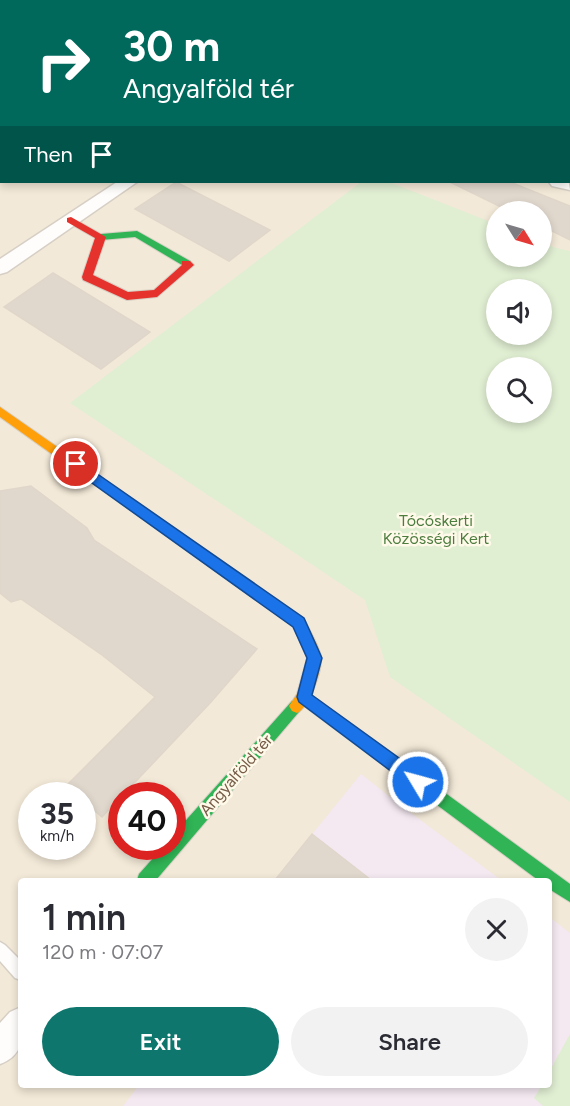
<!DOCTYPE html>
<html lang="en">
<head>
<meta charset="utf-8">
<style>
	body { margin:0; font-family:Figtree,sans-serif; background:#f2f2f3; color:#2b2b33; height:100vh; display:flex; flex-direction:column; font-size:22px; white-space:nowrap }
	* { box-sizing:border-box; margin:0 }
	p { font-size:20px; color:#7c7c81 }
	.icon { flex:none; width:33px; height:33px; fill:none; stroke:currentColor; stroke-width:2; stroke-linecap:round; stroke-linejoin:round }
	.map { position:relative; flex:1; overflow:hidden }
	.sheet { position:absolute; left:18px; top:878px; width:534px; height:210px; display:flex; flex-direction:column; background:#fff; border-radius:6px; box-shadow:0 3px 9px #0003 }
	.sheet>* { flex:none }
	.guide { position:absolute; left:0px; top:0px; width:570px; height:183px; box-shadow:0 3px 9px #0003; background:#00695c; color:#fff; overflow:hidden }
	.needle { width:39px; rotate:127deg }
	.tools { position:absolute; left:486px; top:201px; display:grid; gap:12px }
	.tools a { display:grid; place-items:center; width:66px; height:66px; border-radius:50%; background:#fff; box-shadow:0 3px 9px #0003; font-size:30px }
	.speed { position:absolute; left:18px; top:782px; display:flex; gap:12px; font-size:30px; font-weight:700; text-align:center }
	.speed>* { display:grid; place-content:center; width:78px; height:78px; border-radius:50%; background:#fff; box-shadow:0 3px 9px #0003; line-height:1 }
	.speed small { font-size:15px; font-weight:400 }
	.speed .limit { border:9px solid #d22; background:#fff; color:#111 }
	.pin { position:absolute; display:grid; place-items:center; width:51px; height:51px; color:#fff; margin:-26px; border:3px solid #fff; border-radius:50%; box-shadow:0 2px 6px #0007 }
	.me { position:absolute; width:66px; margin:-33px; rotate:307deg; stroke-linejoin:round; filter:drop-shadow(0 0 4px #0008) }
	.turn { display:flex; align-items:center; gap:21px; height:126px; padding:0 24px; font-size:27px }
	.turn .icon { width:78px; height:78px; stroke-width:2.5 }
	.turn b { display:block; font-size:42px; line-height:51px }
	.then { display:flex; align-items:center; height:57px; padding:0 24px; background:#0003; gap:12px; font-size:22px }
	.round { display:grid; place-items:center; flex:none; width:63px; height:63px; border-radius:32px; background:#f2f2f3 }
	.overview { display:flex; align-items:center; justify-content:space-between; height:102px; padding:0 24px }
	h1 { font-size:36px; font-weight:600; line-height:45px }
	.action { display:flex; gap:12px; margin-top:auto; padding:12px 24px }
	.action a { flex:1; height:69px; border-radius:36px; background:#0f766e; color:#fff; font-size:24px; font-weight:600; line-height:69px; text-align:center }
	.action a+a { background:#f2f2f3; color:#2b2b33 }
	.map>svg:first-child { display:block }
	.residential { fill:#f3e9d8; fill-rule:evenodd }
	.education { fill:#f4e8f1 }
	.green { fill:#e0eed2; fill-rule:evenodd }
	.building { fill:#e1d8cd; stroke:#e0d6ca; stroke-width:1.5 }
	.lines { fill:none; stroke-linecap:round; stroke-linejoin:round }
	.lane-casing { stroke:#d6cfc5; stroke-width:3 }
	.street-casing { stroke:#d6cfc5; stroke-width:3 }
	.fast-casing { stroke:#d6cfc4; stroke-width:2 }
	.slow-casing { stroke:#d6cfc4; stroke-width:2 }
	.jam-casing { stroke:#d6cfc4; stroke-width:2 }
	.lane { fill:#fefdfc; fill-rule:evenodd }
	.street { fill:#fefdfc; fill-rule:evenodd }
	.fast { fill:#30b455; fill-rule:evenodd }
	.slow { fill:#ff9f0a; fill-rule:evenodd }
	.jam { fill:#e5322d; fill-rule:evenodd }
	.route { fill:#1a73e8; stroke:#114b97; stroke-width:1.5 }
	.labels { text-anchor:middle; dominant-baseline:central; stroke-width:5; stroke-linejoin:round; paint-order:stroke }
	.park-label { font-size:16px; fill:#4c7d3f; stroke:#fff9e9 }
	.street-label { font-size:16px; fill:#765c47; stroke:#fff9e9 }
</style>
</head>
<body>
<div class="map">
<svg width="570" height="1106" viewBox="0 0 570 1106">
	<rect width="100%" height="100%" fill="#f7f2e8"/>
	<path class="residential" d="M0 0H570V1106H0ZM2 2H568V182H2ZM496 212H542V256H496ZM496 290H542V334H496ZM496 368H542V412H496ZM32 795H82V846H32ZM122 795H172V846H122ZM21 880H549V1084H21Z"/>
	<path class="education" d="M361 774 399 804 501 880H275Z
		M549 917 570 933V1106H123L140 1084H549Z"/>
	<path class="green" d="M361 182H389L496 224V256H542V242L556 248 570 251V802L390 677 365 600 70 403ZM496 290H542V334H496ZM496 368H542V412H496Z
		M570 1034V1106H543L534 1098 542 1085 549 1084V1072Z"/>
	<path class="building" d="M176 182 270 230 229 261 135 209Z
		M450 182H510L570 206V240L542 226V212H511Z
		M53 273 150 332 101 369 4 307Z
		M31 486 87 528 94 540 257 649 211 702 102 817 82 800V795H77L67 785 155 697 102 655 21 599 11 602 0 593V491Z
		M312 834 371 880H275Z"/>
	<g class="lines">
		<g class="lane-casing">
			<path id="lane" d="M0 942 5 945 21 961V980L15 978 0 961Z"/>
		</g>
		<g class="street-casing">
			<path id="street" d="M0 0H17L18 2H2Z
				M161 0H179L180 2H162Z
				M213 0H227L212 2Z
				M347 0H374L375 2H348Z
				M475 0H489L474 2Z
				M531 0H545L530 2Z
				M568 53H570V63L568 62Z
				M568 125H570V135H568Z
				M568 179 570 190 552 186 549 182H568Z
				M117 182H137L7 272 0 274V259Z
				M21 1007C21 1033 28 1053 0 1064V1023L10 1012Z"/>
		</g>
		<g class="fast-casing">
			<path id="fast" d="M137 231 190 261 191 263 190 265H182L135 237 101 240 96 237 101 234Z
				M304 690 570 884V902L549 889V880H538L304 706 156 880H137L139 874 164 846H172V836L292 701 298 699 299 692Z"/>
		</g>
		<g class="slow-casing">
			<path id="slow" d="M0 407 304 619C308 628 321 649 321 658 322 671 309 708 297 713L292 711 289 706 297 694 307 658 294 627 0 417Z"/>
		</g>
		<g class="jam-casing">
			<path id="jam" d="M71 217 106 237 93 275 128 292 154 290 182 265V261H190L194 265 157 297 127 300 83 280 82 277 95 238 67 222V218Z"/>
		</g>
		<use href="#lane" class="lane"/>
		<use href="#street" class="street"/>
		<use href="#fast" class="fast"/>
		<use href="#slow" class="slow"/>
		<use href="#jam" class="jam"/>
	</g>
	<path class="route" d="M76 459 304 618 322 658 312 695 424 776 426 782 424 787 418 789 412 787 299 702 297 697 307 658 293 627 71 468 69 464Z"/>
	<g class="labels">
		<g class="park-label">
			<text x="436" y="520">Tócóskerti<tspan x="436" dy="18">Közösségi Kert</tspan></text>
		</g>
		<g class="street-label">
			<text transform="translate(236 775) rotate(-49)">Angyalföld tér</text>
		</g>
	</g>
</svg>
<div class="tools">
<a><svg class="needle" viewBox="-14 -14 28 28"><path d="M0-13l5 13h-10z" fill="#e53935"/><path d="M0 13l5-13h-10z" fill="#7c7c81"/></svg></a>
<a><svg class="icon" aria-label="sound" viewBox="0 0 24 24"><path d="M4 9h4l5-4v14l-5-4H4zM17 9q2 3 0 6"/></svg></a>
<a><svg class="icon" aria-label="search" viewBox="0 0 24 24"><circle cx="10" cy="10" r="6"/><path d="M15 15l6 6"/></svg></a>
</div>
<div class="speed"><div>35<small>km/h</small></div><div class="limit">40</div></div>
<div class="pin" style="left:76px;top:464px;background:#d93025"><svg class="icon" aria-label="arrive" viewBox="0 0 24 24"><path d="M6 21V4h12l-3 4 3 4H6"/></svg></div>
<svg class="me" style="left:418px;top:782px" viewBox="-20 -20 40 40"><circle r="17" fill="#1a73e8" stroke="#fff" stroke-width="3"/><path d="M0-11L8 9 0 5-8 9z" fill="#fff"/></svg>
<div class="guide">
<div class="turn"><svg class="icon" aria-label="right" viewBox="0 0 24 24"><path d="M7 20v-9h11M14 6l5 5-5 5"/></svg><div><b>30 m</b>Angyalföld tér</div></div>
<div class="then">Then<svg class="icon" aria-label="arrive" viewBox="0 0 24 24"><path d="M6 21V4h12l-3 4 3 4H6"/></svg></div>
</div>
<section class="sheet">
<div class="overview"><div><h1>1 min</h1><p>120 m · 07:07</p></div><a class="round"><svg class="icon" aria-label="close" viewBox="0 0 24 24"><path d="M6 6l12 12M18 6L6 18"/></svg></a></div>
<div class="action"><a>Exit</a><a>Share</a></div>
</section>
</div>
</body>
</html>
